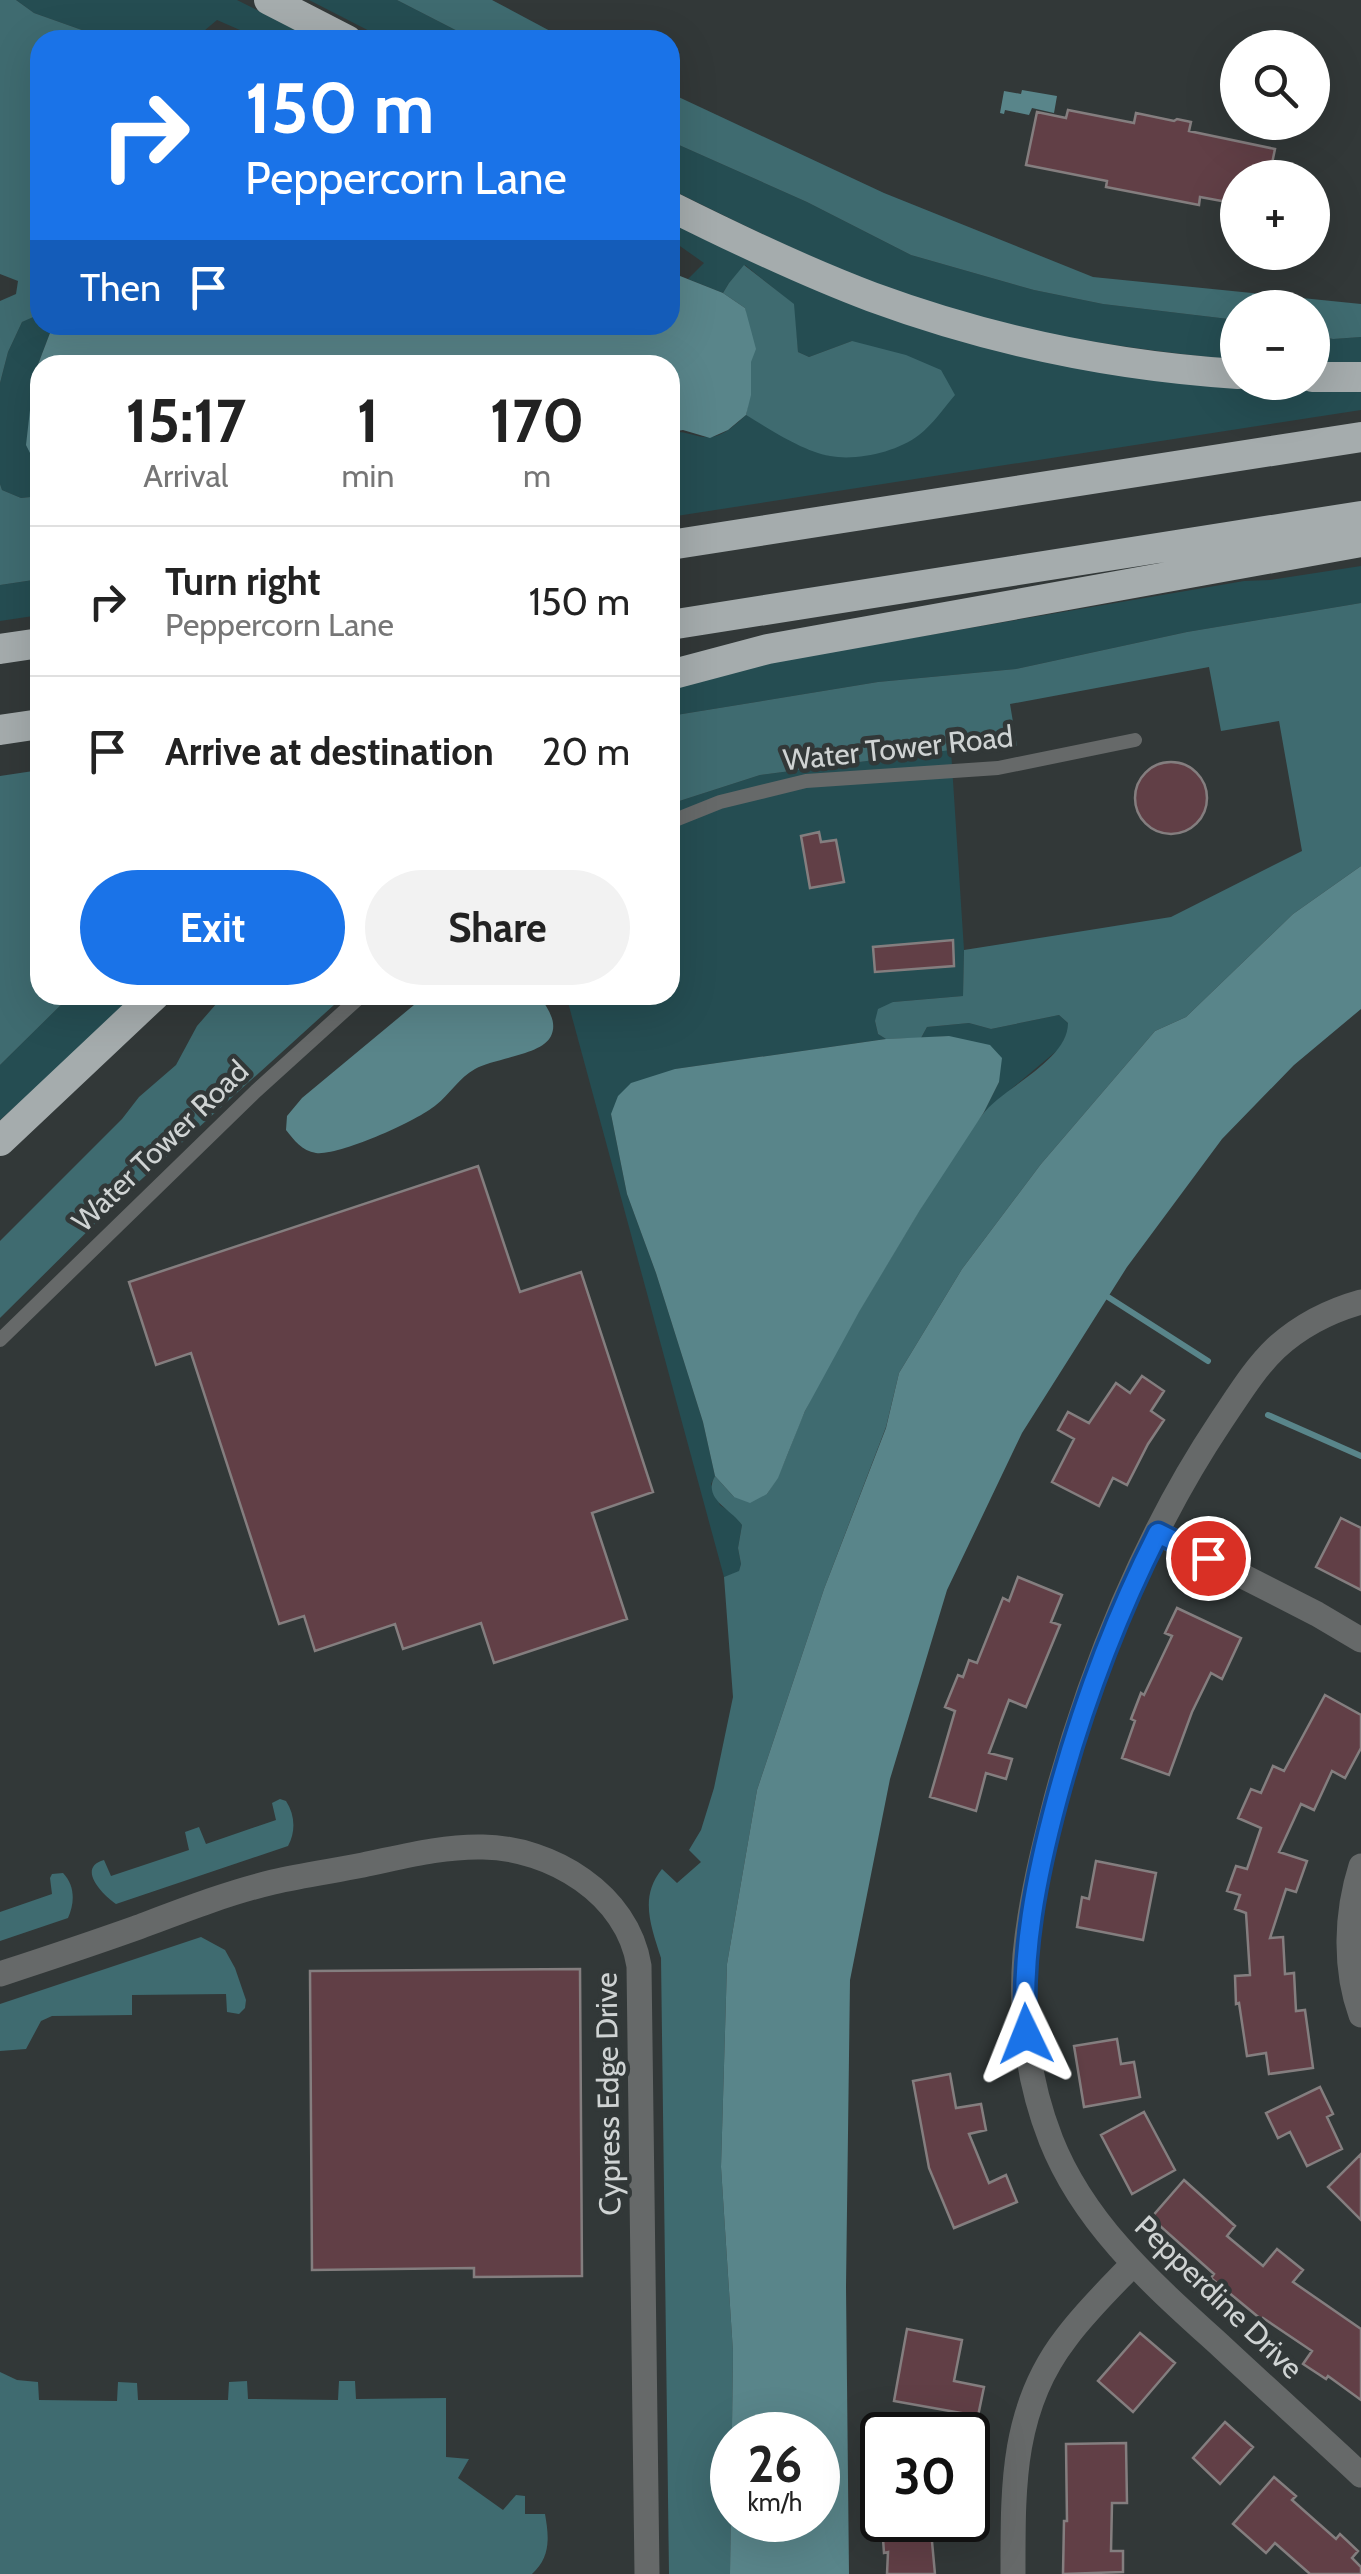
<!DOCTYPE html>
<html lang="en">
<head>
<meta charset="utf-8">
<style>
	body { margin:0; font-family:Cabin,sans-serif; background:#f2f2f2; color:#222; height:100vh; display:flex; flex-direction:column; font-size:38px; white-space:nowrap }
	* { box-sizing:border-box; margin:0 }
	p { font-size:32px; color:#767676 }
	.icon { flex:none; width:55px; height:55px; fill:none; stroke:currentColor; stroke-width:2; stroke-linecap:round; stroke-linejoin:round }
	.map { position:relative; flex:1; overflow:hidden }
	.drawer { position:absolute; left:30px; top:355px; width:650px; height:650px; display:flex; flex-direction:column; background:#fff; border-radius:30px; box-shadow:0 10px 40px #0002 }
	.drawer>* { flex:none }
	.banner { position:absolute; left:30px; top:30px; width:650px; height:305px; border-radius:30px; box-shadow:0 10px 40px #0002; background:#1a73e8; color:#fff; overflow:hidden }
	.buttons { position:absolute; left:1220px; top:30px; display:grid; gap:20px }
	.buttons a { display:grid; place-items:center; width:110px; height:110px; border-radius:50%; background:#fff; box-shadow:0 10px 40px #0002; font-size:50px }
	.speed { position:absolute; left:710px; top:2412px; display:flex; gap:20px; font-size:50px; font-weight:700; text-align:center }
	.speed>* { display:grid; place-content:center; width:130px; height:130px; border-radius:50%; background:#fff; box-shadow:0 10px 40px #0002; line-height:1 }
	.speed small { font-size:25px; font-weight:400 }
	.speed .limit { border:5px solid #111; border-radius:15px; background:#fff; color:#111 }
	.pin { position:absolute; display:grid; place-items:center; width:85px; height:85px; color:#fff; margin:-42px; border:5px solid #fff; border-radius:50%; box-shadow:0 2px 10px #0007 }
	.me { position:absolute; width:110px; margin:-55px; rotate:358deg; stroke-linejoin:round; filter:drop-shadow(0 0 8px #0008) }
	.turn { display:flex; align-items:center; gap:35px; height:210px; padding:0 50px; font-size:45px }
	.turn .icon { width:130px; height:130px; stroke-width:2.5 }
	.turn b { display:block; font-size:70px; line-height:85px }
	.then { display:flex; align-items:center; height:95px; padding:0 50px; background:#0003; gap:20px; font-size:38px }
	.eta { display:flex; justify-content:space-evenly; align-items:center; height:170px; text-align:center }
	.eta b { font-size:60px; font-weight:700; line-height:70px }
	.action { display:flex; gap:20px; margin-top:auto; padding:20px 50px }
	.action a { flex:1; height:115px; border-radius:60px; background:#1a73e8; color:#fff; font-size:40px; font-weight:700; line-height:115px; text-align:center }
	.action a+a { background:#f2f2f2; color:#222 }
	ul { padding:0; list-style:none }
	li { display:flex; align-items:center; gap:30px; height:150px; padding:0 50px; border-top:2px solid #e0e0e0 }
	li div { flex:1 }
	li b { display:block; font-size:38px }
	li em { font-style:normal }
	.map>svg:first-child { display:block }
	.green { fill:#254d52 }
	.forest { fill:#3f6b70 }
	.water { fill:#59858a; fill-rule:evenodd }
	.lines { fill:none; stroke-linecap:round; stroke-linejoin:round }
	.stream { stroke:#59858a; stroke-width:6 }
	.building { fill:#613f46; stroke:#847e7f; stroke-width:2.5 }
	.service { stroke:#666969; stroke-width:14 }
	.minor { stroke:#666969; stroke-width:25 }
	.motorway { stroke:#a5acad; stroke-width:30 }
	.route-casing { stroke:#114b97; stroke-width:25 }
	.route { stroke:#1a73e8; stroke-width:18 }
	.labels { text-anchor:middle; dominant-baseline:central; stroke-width:9; stroke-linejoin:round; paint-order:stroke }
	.street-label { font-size:30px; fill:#cfd3d3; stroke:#323838 }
</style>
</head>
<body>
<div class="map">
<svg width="1361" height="2574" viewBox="0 0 1361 2574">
	<rect width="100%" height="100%" fill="#323838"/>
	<path class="green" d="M16 0H237L317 40H263L217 20 198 36 189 40H110L34 13Z
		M309 0H397L475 40H387Z
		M670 141 807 202 911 255 1034 290 1103 304 1237 320V360C1159 352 1080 342 1003 324 886 296 777 242 670 189Z
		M670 214 762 260 1221 382 1326 387 1361 385V410L670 517V432C686 430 699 439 711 437 724 436 737 423 746 415L809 448 830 456H855L852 341 809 357 798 352 793 304 745 265 729 283 723 293 688 279 704 263 670 239Z
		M37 314H40V325H53L34 375 33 459 40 463V496L21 498 2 490 0 484V383L8 352 22 322Z
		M1312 335 1333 339 1361 337V364L1313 363Z
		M1361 566V603L1187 632 1016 669 878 682 670 716V688L754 665 1244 581 1270 580Z
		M40 579V615L0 621V585Z
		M951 750 964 950 963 996 893 1002 875 1021 878 1034 886 1039 675 1069 611 1114 627 1194 656 1273 703 1422 715 1476 711 1484 720 1505 735 1515 742 1525 738 1548 741 1564 739 1572 724 1577 566 995H670V804L760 775Z
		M71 995H142L0 1120V1065Z
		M1059 1015 1068 1023V1031L1060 1048 984 1112 999 1082 949 1036 921 1038 927 1027 969 1023 991 1029Z"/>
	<path class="forest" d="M0 0H16L34 13 110 40H40V314L22 322 8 352 0 383V301L16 294 18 281 0 274Z
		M397 0H492L567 40H475Z
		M670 93 884 193 1093 277 1361 304V337L1333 339 1313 335 1312 308H1238L1237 320 1103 304 1034 290 911 255 807 202 670 141Z
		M744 265 794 304 798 352 809 357 852 341 906 355 941 370 955 395C944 408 932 425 919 435 897 452 857 461 830 456 804 452 769 429 746 415 754 379 749 345 745 308L723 293 729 283Z
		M0 484 2 490 21 498 40 496V579L0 585Z
		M1361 603V866L1293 914 1186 1017 1155 1031 1041 1164 962 1269 899 1373 886 1427 824 1589 757 1790 727 1964 721 2167 733 2352 730 2574H669L661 1958C651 1926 639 1897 662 1869L677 1883 701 1862 689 1850 701 1830 714 1788 733 1697 724 1577 739 1571 741 1564 738 1548 742 1525C731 1509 702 1499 715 1476L734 1497 767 1494C785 1468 792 1439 805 1411 831 1356 864 1303 895 1251 923 1205 950 1157 982 1115 1003 1087 1068 1061 1068 1023L1059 1015 991 1029 969 1023 927 1027 921 1038 886 1039 878 1034 875 1021 878 1009 893 1002 963 996 964 950 1171 917 1302 851 1279 721 1221 731 1209 667 1010 704 1017 746 951 750 760 775 670 804V716L878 682 1016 669 1187 632Z
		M40 770V995H71L0 1065V776Z
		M224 995H345L122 1197 0 1318V1241L122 1119 139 1097 176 1065 197 1026Z
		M280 1799 286 1801C295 1815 296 1831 288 1846L116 1904C103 1895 76 1868 104 1860L111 1876 189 1850 185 1832 199 1827 206 1844 276 1820 272 1803Z
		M63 1873C75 1885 75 1903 68 1918L0 1941V1912L52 1894 50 1878 52 1874Z
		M201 1937 225 1950 235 1968 246 2000 245 2008 239 2014 227 2012 226 1994 132 1995V2015L52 2016 41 2021 26 2049 0 2051V2004Z
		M0 2372 17 2380 38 2382 39 2400 117 2401 118 2382 137 2383 138 2400H228L229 2382 247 2381 248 2399 338 2400 339 2381H355L356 2399 446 2398V2457L469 2459 458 2478 503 2510 516 2495 525 2496V2514H545C549 2537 551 2557 532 2574H0Z"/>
	<path class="water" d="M1022 90 1057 96 1054 113 1032 108 1029 115 1005 110 1004 114 1000 113 1004 91 1021 94Z
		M670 272 723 293 745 308 756 349 751 362V395L746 415 728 430 710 438 683 430 670 432V365H40V463L33 459 26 445 34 375 53 325H670Z
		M1361 866V1009L1294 1065 1222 1139 1127 1267 1022 1433 947 1590 890 1779 850 1980 846 2287 849 2574H730L733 2352 721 2167 727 1964 757 1790 824 1589 886 1428 899 1373 962 1269 1041 1164 1155 1031 1186 1017 1293 914ZM818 2435V2520H732V2435Z
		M426 995H539C547 1008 558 1021 551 1036 542 1055 495 1058 475 1069 460 1077 449 1095 436 1105 417 1121 339 1156 316 1153 302 1151 294 1140 286 1130L287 1116 302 1098Z
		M949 1036 990 1045 1002 1058 999 1082 984 1112 920 1210 859 1312 805 1411 778 1478 767 1494 750 1503 734 1497 715 1476 703 1422 656 1273 627 1194 611 1114 618 1096 631 1083 675 1069 886 1039Z"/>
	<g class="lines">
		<path class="stream" d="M1108 1297 1208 1361
			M1268 1415 1361 1456"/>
	</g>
	<path class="building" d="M1068 110 1134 123 1136 113 1174 121 1177 119 1191 122 1189 131 1275 149 1269 178H1238V204L1200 197 1199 205 1106 187 1107 181 1026 165 1037 112 1066 118Z
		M1135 798a36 36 0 1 1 72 0a36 36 0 1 1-72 0Z
		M819 832 821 842 836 840 844 882 810 888 801 836Z
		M953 940 954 966 875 972 873 947Z
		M478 1166 520 1292 581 1272 653 1492 592 1513 627 1619 494 1663 481 1623 403 1649 395 1624 315 1651 304 1616 279 1624 191 1353 156 1365 129 1282Z
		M1142 1376 1164 1391 1151 1411 1164 1420 1148 1444 1127 1485 1113 1478 1099 1506 1052 1482 1074 1439 1058 1430 1068 1412 1089 1423 1116 1383 1130 1393Z
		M1341 1518 1361 1528V1590L1316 1567Z
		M1018 1577 1062 1595 1051 1622 1060 1625 1026 1707 1009 1700 989 1753 1012 1759 1006 1779 986 1773 976 1811 930 1797 955 1711 945 1707 958 1675 963 1677 969 1660 977 1663 1003 1598 1009 1601Z
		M1177 1608 1241 1638 1222 1679 1211 1673 1192 1712 1169 1775 1122 1758 1135 1721 1131 1719 1141 1693 1144 1695 1172 1636 1165 1633Z
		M1325 1695 1361 1715V1748L1345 1778 1332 1771 1314 1810 1301 1804 1279 1852 1307 1861 1296 1892 1286 1889 1270 1938 1283 1937 1285 1974 1294 1973 1296 2011 1305 2010 1313 2068 1269 2074 1266 2053 1247 2056 1239 2003 1236 2004 1235 1976 1250 1975 1246 1913 1235 1909 1240 1895 1227 1891 1236 1866 1247 1869 1261 1828 1238 1818 1251 1789 1261 1793 1273 1766 1284 1771Z
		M1096 1861 1156 1873 1143 1940 1077 1927 1082 1897 1089 1899Z
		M580 1969 582 2276 474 2277V2268L312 2270 310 1971Z
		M1117 2039 1121 2064 1134 2062 1140 2097 1084 2107 1074 2046Z
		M950 2074 956 2108 981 2104 986 2130 969 2134 989 2183 1006 2175 1017 2202 954 2228 929 2168 913 2081Z
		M1320 2087 1333 2114 1327 2117 1342 2149 1307 2166 1290 2132 1278 2138 1266 2113Z
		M1144 2112 1175 2170 1132 2194 1101 2135Z
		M1361 2154V2220L1328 2187Z
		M1184 2180 1235 2226 1227 2236 1263 2266 1277 2249 1303 2270 1293 2282 1361 2329V2400L1328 2376 1326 2379 1303 2364 1312 2351 1263 2318 1262 2320 1211 2278 1214 2274 1151 2218Z
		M907 2329 962 2340 954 2381 984 2387 978 2416 894 2401Z
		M1140 2333 1175 2363 1133 2412 1098 2381Z
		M1225 2422 1253 2447 1220 2484 1193 2458Z
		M1126 2443 1127 2503H1112L1111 2551H1123V2572L1063 2574 1064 2521H1067L1066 2444Z
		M1274 2477 1296 2496 1292 2500 1336 2539 1340 2534 1358 2551 1352 2558 1361 2567V2574H1310L1275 2543 1266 2553 1233 2524Z
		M930 2520 935 2574H887L888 2552 884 2553 882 2524Z"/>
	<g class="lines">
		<path class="service" d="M670 822 720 802 806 781 998 768 1135 740
			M0 1340 256 1091 362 995"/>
		<path class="minor" d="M1361 1302C1329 1311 1300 1326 1276 1348 1254 1369 1238 1396 1221 1421 1146 1533 1091 1669 1056 1799 1043 1850 1030 1902 1025 1955 1020 2017 1028 2082 1051 2140 1085 2226 1155 2286 1222 2347 1268 2390 1315 2432 1361 2475
			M1158 1533 1317 1614 1361 1640
			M1361 1866C1346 1913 1344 1968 1361 2015
			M0 1974C46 1959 91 1944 136 1928 181 1911 227 1893 273 1882 303 1875 333 1871 363 1865 402 1857 442 1846 483 1847 551 1848 628 1894 639 1966L647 2574
			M1013 2574C1013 2489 1011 2409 1066 2338 1086 2311 1110 2288 1133 2264"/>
		<path class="motorway" d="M269 0 347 40
			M670 206C736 239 803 271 872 297 989 340 1113 366 1238 374
			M1312 377H1361
			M670 545 1361 437
			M670 625 1361 516
			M0 649 40 643
			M670 675 768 649 1361 542
			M0 730 40 724
			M0 1141 155 995"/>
	</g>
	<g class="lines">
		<g class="route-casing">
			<path id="route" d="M1026 2034C1021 1953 1036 1877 1057 1799 1082 1706 1115 1618 1158 1533L1208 1558"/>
		</g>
		<use href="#route" class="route"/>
	</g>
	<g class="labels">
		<g class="street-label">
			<text transform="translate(898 748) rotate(-6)">Water Tower Road</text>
			<text transform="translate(160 1146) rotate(-44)">Water Tower Road</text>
			<text transform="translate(608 2094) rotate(-91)">Cypress Edge Drive</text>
			<text transform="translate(1219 2297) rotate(44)">Pepperdine Drive</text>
		</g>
	</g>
</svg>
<div class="buttons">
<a><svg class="icon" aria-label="search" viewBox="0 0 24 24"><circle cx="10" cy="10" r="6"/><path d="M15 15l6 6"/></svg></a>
<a>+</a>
<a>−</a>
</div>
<div class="speed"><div>26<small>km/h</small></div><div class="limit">30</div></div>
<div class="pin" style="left:1208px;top:1558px;background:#d93025"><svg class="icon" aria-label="arrive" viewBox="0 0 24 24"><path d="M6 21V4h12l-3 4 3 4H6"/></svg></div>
<svg class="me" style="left:1026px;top:2034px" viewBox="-20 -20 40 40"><path d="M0-17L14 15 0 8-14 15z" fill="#1a73e8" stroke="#fff" stroke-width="4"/></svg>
<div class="banner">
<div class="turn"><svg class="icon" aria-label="right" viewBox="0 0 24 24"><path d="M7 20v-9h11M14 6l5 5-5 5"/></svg><div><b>150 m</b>Peppercorn Lane</div></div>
<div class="then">Then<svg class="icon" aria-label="arrive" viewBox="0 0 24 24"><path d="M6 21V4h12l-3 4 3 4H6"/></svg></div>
</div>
<section class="drawer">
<div class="eta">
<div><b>15:17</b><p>Arrival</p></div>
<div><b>1</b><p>min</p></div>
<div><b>170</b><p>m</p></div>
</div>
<ul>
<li><svg class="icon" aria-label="right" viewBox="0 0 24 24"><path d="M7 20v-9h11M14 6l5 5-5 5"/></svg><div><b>Turn right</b><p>Peppercorn Lane</p></div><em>150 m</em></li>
<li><svg class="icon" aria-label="arrive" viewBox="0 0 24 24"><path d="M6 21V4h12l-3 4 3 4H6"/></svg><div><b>Arrive at destination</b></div><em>20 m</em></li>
</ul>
<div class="action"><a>Exit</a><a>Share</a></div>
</section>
</div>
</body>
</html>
